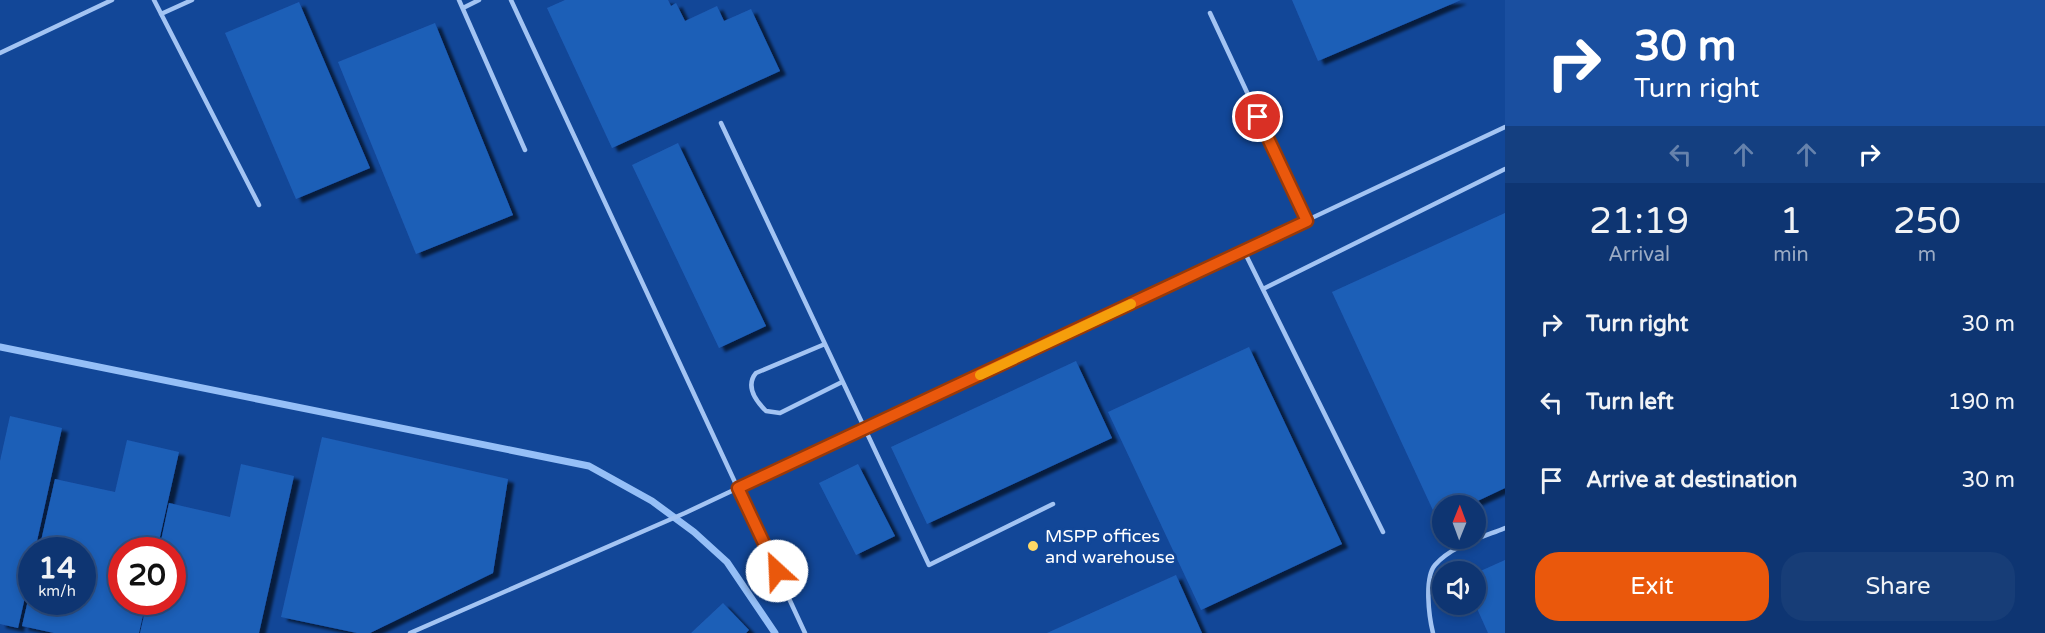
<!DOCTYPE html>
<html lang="en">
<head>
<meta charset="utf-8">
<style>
	body { margin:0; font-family:"Varela Round",sans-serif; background:#173d77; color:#f1f3f6; height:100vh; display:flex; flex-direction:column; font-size:22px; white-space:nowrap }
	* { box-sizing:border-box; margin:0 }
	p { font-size:20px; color:#9babc4 }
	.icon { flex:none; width:33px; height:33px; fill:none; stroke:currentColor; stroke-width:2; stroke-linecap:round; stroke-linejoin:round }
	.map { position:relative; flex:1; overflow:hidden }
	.panel { display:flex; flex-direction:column; background:#0e3572; width:540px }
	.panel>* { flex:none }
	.guide { background:#1a4fa0; color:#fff; overflow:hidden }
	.needle { width:39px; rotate:1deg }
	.controls { position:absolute; left:1432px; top:495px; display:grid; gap:12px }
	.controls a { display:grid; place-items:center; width:54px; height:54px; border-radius:50%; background:#0e3572; box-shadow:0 3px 9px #0003,0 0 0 2px #2e5084; font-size:30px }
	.speed { position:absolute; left:18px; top:537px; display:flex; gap:12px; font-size:30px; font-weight:700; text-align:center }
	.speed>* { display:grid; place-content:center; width:78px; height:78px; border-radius:50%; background:#0e3572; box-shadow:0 3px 9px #0003,0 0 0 2px #2e5084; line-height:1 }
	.speed small { font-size:15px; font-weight:400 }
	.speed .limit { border:9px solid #d22; background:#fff; color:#111 }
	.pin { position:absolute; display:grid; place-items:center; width:51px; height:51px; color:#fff; margin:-26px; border:3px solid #fff; border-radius:50%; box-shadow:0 2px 6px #0007 }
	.me { position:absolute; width:66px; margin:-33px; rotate:335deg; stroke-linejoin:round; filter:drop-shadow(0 0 4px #0008) }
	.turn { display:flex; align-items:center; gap:21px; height:126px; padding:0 30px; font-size:27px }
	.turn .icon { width:78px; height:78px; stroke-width:2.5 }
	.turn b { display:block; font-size:42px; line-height:51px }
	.lanes { display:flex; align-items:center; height:57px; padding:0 30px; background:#0003; justify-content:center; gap:30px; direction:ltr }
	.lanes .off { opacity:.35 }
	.eta { display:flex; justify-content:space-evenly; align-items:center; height:102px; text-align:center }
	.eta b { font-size:36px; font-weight:600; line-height:42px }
	.primary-button { display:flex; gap:12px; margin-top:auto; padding:12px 30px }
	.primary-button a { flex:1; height:69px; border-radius:24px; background:#ea580c; color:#fff; font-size:24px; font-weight:600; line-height:69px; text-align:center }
	.primary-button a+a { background:#173d77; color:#f1f3f6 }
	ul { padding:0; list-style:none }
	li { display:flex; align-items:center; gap:18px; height:78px; padding:0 30px }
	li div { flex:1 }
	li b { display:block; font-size:22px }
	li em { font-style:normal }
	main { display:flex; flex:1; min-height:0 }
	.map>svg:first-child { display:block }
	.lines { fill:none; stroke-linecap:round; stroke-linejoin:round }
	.stream { stroke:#95bff7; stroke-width:7 }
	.building { fill:#1f5eb7; filter:url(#shadow) }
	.lane { stroke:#a3c4f3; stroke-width:4.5 }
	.route-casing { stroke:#983908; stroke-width:15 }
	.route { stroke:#ea580c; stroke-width:10 }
	.slow { stroke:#f59e0b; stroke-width:10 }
	.poi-dot { fill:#ffd865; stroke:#124798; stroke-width:2 }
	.labels { text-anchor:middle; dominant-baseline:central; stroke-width:6; stroke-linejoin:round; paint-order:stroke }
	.poi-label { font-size:18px; fill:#fff; stroke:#124798; text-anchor:start }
</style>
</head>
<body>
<main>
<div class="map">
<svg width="1505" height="633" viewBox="0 0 1505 633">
	<defs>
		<filter id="shadow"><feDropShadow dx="6" dy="4" stdDeviation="1.5" flood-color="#0009"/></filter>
	</defs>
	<rect width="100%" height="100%" fill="#124798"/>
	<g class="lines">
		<path class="stream" d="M0 347 589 466 652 501 694 532 727 562 775 633"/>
	</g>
	<path class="building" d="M565 0H668L671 6 676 3 685 21 717 6 724 21 751 9 780 71 612 148 547 8Z
		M1292 0H1461L1318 61Z
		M299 2 370 168 296 199 225 33Z
		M435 23 513 215 416 254 338 62Z
		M678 143 766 326 719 348 632 165Z
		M1505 213V488L1467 506H1443V516L1437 519 1332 292Z
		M1249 347 1342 544 1201 610 1108 412Z
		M1076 361 1112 438 927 524 891 447Z
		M10 416 62 428 35 550H32V566L18 628 0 624V461Z
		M322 437 508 479 493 573 370 633H357L281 617Z
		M127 440 179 452 157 550H122V602H146L139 633H54L22 626 31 587 32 602H82V550H39L55 479 115 492Z
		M241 464 294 476 259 633H140L147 602H172V550H159L169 503 230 517Z
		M858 464 895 536 856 555 819 483Z
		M1505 560V633H1488L1475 604 1476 573Z
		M1176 575 1202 633H1047Z
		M723 603 749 630 746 633H691Z"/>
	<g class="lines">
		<path class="lane" d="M154 0 259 205
			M459 0 525 150
			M511 0 805 633
			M463 8 479 0
			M1210 13 1307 221
			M161 14 192 0
			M0 53 112 0
			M721 123 929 565 1053 504
			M1244 251 1383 532
			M1263 289 1505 169
			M825 344 756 373C745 386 756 401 766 411L780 413 842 382
			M410 633 685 513 1505 127
			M1433 633C1429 617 1424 578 1435 565 1451 546 1483 537 1505 528"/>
	</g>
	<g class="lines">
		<g class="route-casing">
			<path id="route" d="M777 571 738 488 1307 221 1258 117"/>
		</g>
		<use href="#route" class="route"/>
		<path class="slow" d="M980 375 1131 304"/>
	</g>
	<circle class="poi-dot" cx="1033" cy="546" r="6"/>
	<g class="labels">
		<g class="poi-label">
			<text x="1045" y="536">MSPP offices<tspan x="1045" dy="21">and warehouse</tspan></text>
		</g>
	</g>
</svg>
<div class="controls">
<a><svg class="needle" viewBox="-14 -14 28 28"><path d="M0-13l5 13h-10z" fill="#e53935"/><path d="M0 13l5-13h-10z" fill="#9babc4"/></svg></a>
<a><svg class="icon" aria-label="sound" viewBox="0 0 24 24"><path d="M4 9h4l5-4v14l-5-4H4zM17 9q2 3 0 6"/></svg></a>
</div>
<div class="speed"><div>14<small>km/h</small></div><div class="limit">20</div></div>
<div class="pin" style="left:1258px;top:117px;background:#d93025"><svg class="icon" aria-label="arrive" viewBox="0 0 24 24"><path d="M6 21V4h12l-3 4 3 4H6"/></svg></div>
<svg class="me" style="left:777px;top:571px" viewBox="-20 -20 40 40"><circle r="19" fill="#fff"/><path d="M0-13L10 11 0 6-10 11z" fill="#ea580c"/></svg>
</div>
<section class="panel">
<div class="guide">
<div class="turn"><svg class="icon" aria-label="right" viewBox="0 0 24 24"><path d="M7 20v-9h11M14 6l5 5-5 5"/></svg><div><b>30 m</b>Turn right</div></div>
<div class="lanes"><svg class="icon off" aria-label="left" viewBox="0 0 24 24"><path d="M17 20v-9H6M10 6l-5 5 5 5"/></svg><svg class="icon off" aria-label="ahead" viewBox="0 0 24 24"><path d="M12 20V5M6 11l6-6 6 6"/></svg><svg class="icon off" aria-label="ahead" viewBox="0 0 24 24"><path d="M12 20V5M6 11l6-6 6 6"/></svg><svg class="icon" aria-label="right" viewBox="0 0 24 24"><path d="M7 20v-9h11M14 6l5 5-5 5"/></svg></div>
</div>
<div class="eta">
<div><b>21:19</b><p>Arrival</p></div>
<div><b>1</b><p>min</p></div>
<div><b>250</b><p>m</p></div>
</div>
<ul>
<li><svg class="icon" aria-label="right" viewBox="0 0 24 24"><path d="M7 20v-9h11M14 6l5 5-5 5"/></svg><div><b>Turn right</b></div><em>30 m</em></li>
<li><svg class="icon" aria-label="left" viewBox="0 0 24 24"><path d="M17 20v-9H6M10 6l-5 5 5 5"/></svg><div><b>Turn left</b></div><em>190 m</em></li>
<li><svg class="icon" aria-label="arrive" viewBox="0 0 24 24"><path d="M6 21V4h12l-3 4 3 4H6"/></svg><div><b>Arrive at destination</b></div><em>30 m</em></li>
</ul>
<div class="primary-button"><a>Exit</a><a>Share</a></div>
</section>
</main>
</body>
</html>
